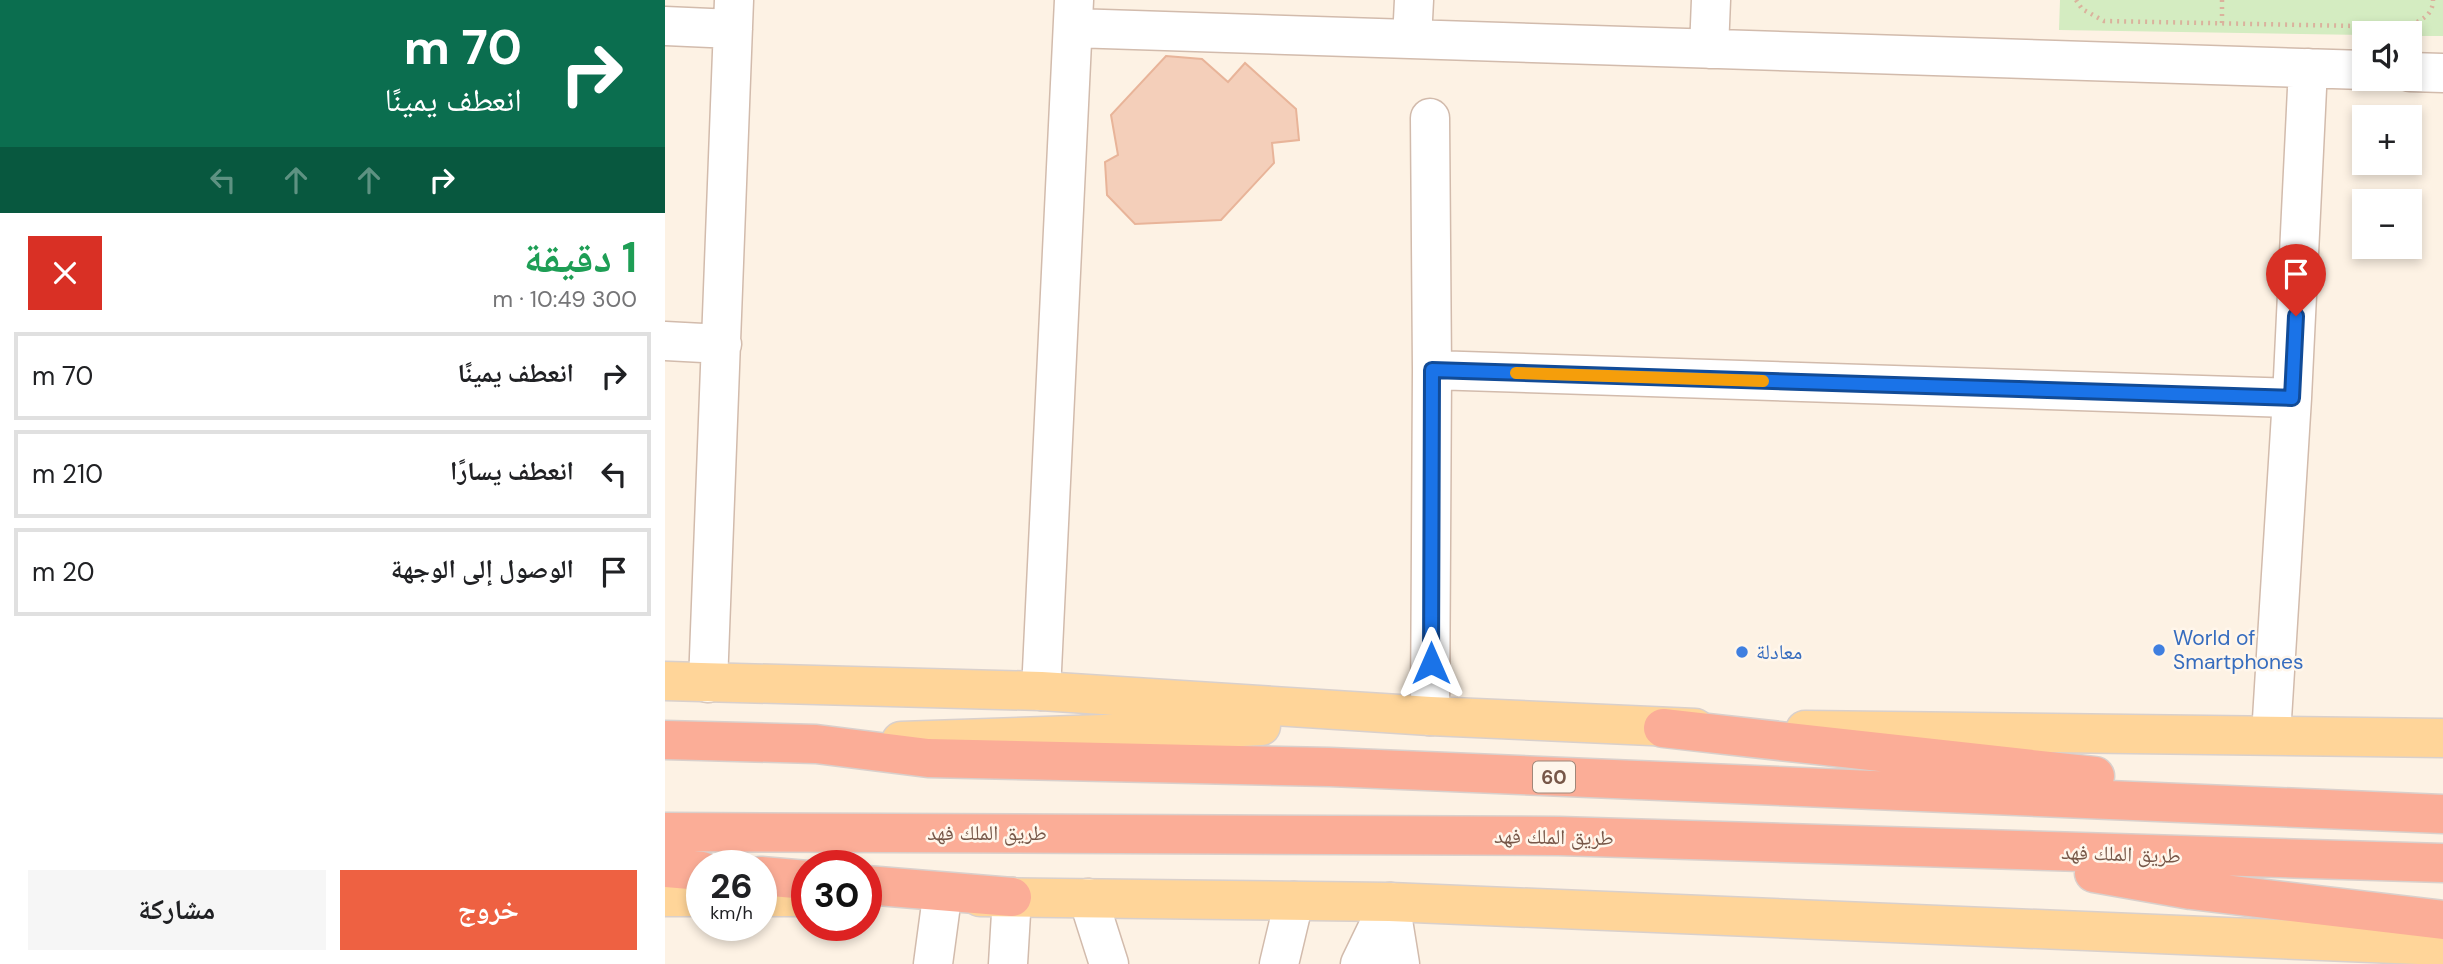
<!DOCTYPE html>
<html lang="ar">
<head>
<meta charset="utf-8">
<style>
	body { margin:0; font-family:"DM Sans","Noto Naskh Arabic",sans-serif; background:#f6f6f6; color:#202124; direction:rtl; height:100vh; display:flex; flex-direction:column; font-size:26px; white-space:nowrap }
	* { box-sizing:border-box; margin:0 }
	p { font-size:23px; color:#757577 }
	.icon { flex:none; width:38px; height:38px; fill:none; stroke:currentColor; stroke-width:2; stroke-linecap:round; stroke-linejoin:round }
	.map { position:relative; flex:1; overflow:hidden; direction:ltr }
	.side { display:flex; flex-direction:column; background:#fff; width:665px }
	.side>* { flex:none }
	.hud { background:#0b6e4f; color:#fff; overflow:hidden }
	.buttons { position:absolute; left:1687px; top:21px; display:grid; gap:14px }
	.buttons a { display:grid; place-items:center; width:70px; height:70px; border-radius:0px; background:#fff; box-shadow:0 4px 10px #0003; font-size:35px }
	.speed { position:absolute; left:21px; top:850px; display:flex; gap:14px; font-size:35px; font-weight:700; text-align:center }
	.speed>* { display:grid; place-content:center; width:91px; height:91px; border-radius:50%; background:#fff; box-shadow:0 4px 10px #0003; line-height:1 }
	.speed small { font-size:18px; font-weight:400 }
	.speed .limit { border:10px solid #d22; background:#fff; color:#111 }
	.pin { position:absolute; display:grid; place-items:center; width:60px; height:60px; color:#fff; margin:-72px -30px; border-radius:50% 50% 50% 0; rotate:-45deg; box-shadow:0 0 7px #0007 }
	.pin .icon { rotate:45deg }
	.me { position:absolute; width:77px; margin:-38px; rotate:0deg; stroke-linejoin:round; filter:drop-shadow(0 0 5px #0008) }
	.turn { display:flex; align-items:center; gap:24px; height:147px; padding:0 28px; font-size:32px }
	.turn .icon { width:91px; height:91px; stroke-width:2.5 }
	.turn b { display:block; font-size:49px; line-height:60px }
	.lanes { display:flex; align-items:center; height:66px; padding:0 28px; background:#0003; justify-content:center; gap:35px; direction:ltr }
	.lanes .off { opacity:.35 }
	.round { display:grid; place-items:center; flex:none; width:74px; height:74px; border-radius:0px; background:#f6f6f6 }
	.summary { display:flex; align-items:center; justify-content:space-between; height:119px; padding:0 28px }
	h1 { font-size:42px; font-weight:700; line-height:52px; color:#1e9e55 }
	.cta { display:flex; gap:14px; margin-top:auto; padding:14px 28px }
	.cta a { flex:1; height:80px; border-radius:0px; background:#ee6142; color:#fff; font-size:28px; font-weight:700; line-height:80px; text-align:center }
	.cta a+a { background:#f6f6f6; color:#202124 }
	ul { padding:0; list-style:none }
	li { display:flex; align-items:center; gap:21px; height:88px; margin:0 14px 10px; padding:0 14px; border:4px solid #e0e0e0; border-radius:0px }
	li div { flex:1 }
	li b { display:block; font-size:26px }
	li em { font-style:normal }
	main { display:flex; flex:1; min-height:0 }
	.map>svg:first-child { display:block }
	.green { fill:#d4ecc1 }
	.building { fill:#f4cfba; stroke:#e8b499; stroke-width:2 }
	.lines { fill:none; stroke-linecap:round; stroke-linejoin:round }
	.minor-casing { stroke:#d2bbac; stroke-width:41 }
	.major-casing { stroke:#d9d0cc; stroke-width:41 }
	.highway-casing { stroke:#d9d0cc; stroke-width:41 }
	.path { stroke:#dab29d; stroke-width:4.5; stroke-dasharray:2 5; stroke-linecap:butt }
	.minor { stroke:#fff; stroke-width:38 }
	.major { stroke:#ffd599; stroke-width:38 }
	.highway { stroke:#fbad97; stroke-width:38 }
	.route-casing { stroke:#114b97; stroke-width:18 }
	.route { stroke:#1a73e8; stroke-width:12 }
	.slow { stroke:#f59e0b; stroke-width:12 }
	.shop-dot { fill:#3f7fe0; stroke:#fff6eb; stroke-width:2.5 }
	.labels { text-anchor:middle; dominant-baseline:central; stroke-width:5; stroke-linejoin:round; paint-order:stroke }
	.shield { fill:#fff6eb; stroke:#a08779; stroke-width:2 }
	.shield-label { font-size:19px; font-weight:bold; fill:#775748 }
	.shop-label { font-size:21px; fill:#366cbe; stroke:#fff6eb; text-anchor:start }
	.street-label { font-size:21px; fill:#775748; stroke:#fff6eb }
</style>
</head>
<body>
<main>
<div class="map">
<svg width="1778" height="964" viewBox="0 0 1778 964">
	<rect width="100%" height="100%" fill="#fdf2e4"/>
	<path class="green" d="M1395 0H1778V36H1745V33H1699V35L1394 30Z"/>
	<path class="building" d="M501 56 537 59 563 82 580 63 631 109 634 140 607 143 609 163 556 220 470 224 442 195 440 162 453 155 446 115Z"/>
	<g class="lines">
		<g class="minor-casing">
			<path id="minor" d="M0 26 68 29
				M408 28 1699 70
				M747 39 749 0
				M1044 49 1046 0
				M1745 72 1778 73
				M765 118 767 370 765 716
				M0 341 57 344
				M767 370 1627 398
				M43 683 69 0
				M376 691 409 0
				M1606 735 1627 398 1643 68
				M423 898 444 964
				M725 902 735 964
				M268 964 277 897
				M343 964 347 897
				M614 964 629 901
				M695 964 725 902"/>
		</g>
		<g class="major-casing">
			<path id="major" d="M0 681 376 691 765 716 1030 728
				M1140 730 1778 738
				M236 741 467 733 596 726
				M0 897H37
				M96 897H142
				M315 897 725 902 1778 946"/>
		</g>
		<g class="highway-casing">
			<path id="highway" d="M998 728 1430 776
				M0 740 151 744 263 758 665 767 1778 814
				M0 832 894 836 1778 863
				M0 868 37 871
				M1429 873 1526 890 1778 920
				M96 876 142 880
				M201 885 347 897"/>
		</g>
		<path class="path" d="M1411 0 1417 9 1439 21 1741 27C1755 21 1768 16 1768 0
			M1557 23V0"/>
		<use href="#minor" class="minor"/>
		<use href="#major" class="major"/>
		<use href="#highway" class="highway"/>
	</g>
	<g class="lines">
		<g class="route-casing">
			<path id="route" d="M766 663 767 370 1627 398 1631 316"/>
		</g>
		<use href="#route" class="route"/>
		<path class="slow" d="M851 373 1098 381"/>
	</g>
	<g class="shop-dot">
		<circle cx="1494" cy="650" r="7"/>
		<circle cx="1077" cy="652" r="7"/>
	</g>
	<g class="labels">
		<rect class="shield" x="868" y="761.5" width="42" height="31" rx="5"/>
		<g class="shield-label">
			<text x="889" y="777">60</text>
		</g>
		<g class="shop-label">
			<text x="1508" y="638">World of<tspan x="1508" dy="24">Smartphones</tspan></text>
			<text x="1091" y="652">معادلة</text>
		</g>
		<g class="street-label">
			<text x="322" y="833">طريق الملك فهد</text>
			<text transform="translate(889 837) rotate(1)">طريق الملك فهد</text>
			<text transform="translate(1456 854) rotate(2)">طريق الملك فهد</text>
		</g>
	</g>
</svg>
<div class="buttons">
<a><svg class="icon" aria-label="sound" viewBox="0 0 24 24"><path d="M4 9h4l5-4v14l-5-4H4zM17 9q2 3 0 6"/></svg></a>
<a>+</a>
<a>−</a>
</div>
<div class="speed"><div>26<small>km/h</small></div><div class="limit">30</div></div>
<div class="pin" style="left:1631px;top:316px;background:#d93025"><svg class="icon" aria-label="arrive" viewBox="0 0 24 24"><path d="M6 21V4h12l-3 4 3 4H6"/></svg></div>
<svg class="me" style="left:766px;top:663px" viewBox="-20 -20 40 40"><path d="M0-17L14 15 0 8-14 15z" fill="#1a73e8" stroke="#fff" stroke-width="4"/></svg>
</div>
<section class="side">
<div class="hud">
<div class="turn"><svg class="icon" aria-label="right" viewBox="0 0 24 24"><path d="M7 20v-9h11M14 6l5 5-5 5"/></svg><div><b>70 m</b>انعطف يمينًا</div></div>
<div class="lanes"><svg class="icon off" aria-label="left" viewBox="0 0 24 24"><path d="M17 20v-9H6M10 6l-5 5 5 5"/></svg><svg class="icon off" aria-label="ahead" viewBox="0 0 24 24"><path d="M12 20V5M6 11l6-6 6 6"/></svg><svg class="icon off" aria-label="ahead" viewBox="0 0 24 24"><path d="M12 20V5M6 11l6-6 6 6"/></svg><svg class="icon" aria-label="right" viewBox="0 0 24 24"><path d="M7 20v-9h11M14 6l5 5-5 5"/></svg></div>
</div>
<div class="summary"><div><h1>1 دقيقة</h1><p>300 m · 10:49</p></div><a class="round" style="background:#d93025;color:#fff"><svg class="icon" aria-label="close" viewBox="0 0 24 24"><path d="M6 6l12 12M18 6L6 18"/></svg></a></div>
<ul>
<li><svg class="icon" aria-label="right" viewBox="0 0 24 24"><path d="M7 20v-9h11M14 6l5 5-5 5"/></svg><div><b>انعطف يمينًا</b></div><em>70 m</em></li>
<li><svg class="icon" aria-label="left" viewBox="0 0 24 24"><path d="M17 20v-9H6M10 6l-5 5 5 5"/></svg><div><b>انعطف يسارًا</b></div><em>210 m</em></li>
<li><svg class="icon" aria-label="arrive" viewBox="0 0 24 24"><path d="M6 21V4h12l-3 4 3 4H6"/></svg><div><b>الوصول إلى الوجهة</b></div><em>20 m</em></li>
</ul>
<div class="cta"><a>خروج</a><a>مشاركة</a></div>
</section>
</main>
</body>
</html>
